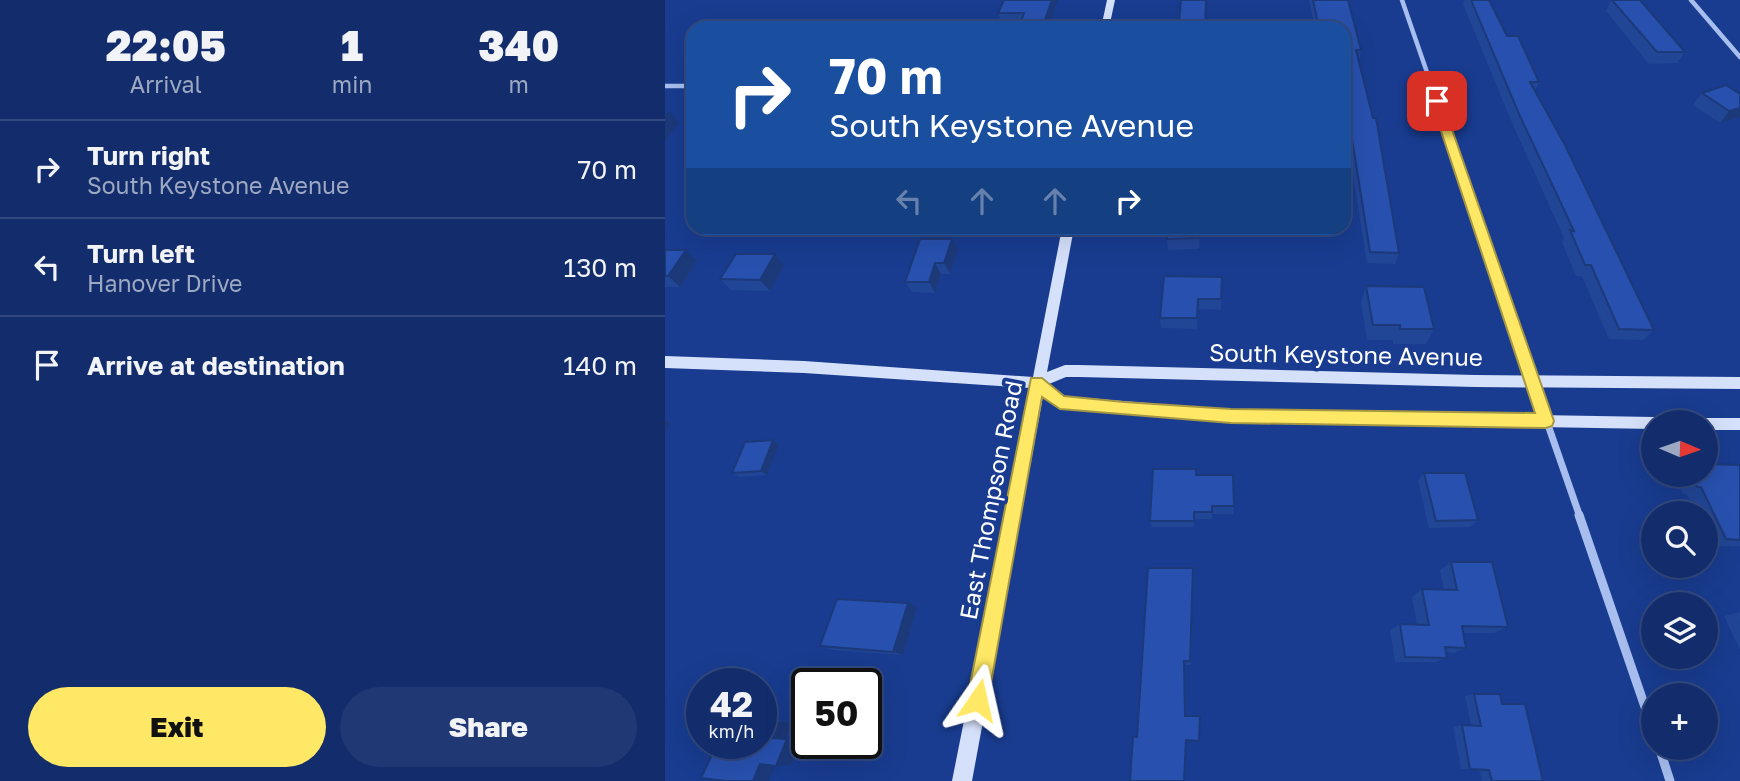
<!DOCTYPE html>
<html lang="en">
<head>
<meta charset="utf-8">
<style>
	body { margin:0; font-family:"Golos Text",sans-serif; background:#203974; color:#f1f3f6; height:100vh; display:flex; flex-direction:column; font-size:26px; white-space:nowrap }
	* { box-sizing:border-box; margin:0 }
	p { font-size:23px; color:#9da8c2 }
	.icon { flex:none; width:38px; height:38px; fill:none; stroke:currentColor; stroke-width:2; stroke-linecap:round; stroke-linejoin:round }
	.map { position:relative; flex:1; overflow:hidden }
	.sheet { display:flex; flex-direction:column; background:#132d6c; width:665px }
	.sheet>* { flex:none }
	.hud { position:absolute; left:21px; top:21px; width:665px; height:214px; border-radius:21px; box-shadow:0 7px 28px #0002,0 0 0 2px #32497f; background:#1a4fa0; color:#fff; overflow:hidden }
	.needle { width:46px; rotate:92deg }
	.fabs { position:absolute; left:976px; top:410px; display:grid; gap:14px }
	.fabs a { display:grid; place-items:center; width:77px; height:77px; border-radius:50%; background:#132d6c; box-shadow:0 7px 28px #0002,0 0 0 2px #32497f; font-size:35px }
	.speed { position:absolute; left:21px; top:668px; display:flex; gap:14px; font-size:35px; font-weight:700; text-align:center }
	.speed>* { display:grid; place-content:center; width:91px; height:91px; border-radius:50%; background:#132d6c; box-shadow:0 7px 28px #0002,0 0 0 2px #32497f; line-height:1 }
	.speed small { font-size:18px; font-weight:400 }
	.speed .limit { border:4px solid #111; border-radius:10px; background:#fff; color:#111 }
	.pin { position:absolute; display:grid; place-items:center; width:60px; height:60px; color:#fff; margin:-30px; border-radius:14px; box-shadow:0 4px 10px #0006 }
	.me { position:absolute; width:77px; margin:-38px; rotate:11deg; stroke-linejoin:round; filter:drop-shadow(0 0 5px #0008) }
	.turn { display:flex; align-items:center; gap:24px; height:147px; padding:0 28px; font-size:32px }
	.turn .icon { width:91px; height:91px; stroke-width:2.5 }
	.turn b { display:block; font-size:49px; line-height:60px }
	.lanes { display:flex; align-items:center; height:66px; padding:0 28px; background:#0003; justify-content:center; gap:35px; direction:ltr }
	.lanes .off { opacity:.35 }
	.eta { display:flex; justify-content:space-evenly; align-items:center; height:119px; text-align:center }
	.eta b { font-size:42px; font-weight:800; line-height:49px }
	.cta { display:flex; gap:14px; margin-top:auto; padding:14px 28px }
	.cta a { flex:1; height:80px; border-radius:42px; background:#ffe865; color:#111; font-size:28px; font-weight:800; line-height:80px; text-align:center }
	.cta a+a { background:#203974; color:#f1f3f6 }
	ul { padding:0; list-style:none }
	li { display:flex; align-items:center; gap:21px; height:98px; padding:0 28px; border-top:2px solid #32497f }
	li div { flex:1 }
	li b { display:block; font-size:26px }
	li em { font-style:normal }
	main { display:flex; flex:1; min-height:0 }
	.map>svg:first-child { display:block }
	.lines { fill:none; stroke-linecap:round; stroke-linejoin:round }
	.minor-far3 { stroke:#a7beef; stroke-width:4.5 }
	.minor-far2 { stroke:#a7beef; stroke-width:5 }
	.minor-far1 { stroke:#a7beef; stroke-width:7 }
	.minor { stroke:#a7beef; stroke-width:9 }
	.secondary { fill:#d5e0fb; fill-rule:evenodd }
	.wall { fill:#224696 }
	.shaded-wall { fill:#1c397a }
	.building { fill:#2851af; stroke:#1c397a; stroke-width:2 }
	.route { fill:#ffe865; stroke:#a69742; stroke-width:2 }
	.labels { text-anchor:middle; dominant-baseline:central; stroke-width:7; stroke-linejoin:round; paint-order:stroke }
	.street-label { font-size:24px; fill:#fff; stroke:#193c90 }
</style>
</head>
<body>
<main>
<section class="sheet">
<div class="eta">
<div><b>22:05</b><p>Arrival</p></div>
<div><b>1</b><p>min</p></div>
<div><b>340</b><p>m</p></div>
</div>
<ul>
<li><svg class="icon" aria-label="right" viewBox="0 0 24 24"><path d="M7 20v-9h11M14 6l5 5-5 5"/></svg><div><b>Turn right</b><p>South Keystone Avenue</p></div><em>70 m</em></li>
<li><svg class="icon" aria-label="left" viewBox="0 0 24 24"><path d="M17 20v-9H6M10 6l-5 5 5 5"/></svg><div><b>Turn left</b><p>Hanover Drive</p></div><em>130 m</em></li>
<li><svg class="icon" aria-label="arrive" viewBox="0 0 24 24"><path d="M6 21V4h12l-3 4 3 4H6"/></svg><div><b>Arrive at destination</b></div><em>140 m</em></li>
</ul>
<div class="cta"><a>Exit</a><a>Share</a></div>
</section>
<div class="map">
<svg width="1075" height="781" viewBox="0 0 1075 781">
	<rect width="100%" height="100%" fill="#193c90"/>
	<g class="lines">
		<path class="minor-far3" d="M737 0 784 136
			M1026 0 1075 57
			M0 86H28"/>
		<path class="minor-far2" d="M783 134 842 305"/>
		<path class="minor-far1" d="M841 304 915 517"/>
		<path class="minor" d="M914 515 989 733
			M994 747 1005 781"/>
		<path class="secondary" d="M442 0H450L444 28H436Z
			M397 228H409L382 372 400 365H414L810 375 1075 377V389L810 387 414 377H401L384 384 398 396 566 410 989 417 996 422H989V429L566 422 395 408 378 396 307 781H287L365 388 139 373 0 368V356L139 361 368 377Z
			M1041 418H1075V430H1041V422H1035Z"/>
	</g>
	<path class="wall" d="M339 0H393L383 28H354L355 24H337L333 13Z
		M644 0H683L696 50 694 61 734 253 730 264 702 263 679 118V28H650Z
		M800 0H824L842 36 874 82 870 91 989 330 978 340 944 339 917 276H911L897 242 899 238 848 125 798 4Z
		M946 0H975L1020 52 1012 63 984 64 941 11Z
		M1037 93 1075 117 1055 123 1028 105Z
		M535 228 534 249 503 250 502 239Z
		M287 239 293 250 285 274H276L270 293 247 292 240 282Z
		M0 250 32 261 15 287H0Z
		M110 254 119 265 105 291 66 290 55 279Z
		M557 277 556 310 533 309 532 329 496 328 495 318Z
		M701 286 769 329 761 344H728V340H702L696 302Z
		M114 445 102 475 74 477 67 473Z
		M1075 465V546H1045L1041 538V513H1030L1022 494H1018L1009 474H1041Z
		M759 473 813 520 805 527 764 528 753 481Z
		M531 475 569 506 568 514H547V519H529V527H487L485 521Z
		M786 562 843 627 829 633H799L801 648 789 653 781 652 782 658 771 662H730L725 630 735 624 752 625 747 597 757 589 779 590 775 570Z
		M528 568 526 665H520L521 716H535V742L472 737Z
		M252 607 238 655 168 650 155 646Z
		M1075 612V650L1059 616Z
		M809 694 837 704 878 781H817L814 769H796L788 726 806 725 800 696Z
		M96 718 127 722 121 738 136 740 126 765H110L104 781H61L96 744Z"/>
	<path class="shaded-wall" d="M387 0H393L383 28H377Z
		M1075 108V117L1055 123 1064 111Z
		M4 111 14 123 0 140V116Z
		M287 239 293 250 285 274 279 263Z
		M21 250 32 261 15 287 3 276Z
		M110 254 119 265 105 291 95 280Z
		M270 263 276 274 270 293 264 282Z
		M0 420 5 423 0 432Z
		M108 440 114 445 102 475 96 471Z
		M243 603 252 607 238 655 228 652Z
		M112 721 127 722 121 738H106Z
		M122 739 136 740 126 765 111 766Z
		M111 763 104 781H88L95 764Z"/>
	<path class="building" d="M339 0H387L377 28H354L359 13H333Z
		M516 0H541L540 28H517V23H514Z
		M648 0H683L696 50H691L708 118H711L734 253 705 252 681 101 679 100V28H654Z
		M806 0H824L842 36H853L874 82H865L900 145 989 330 954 329 926 265H920L905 230 909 231 854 114Z
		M947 0H975L1020 52H992Z
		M1061 85 1075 94V108L1064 111 1037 93Z
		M503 228H534V238L502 239Z
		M255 239H287L279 263H270L264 282H240Z
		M0 250H21L3 276H0Z
		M71 254H110L95 280 55 279Z
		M499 276 557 277 556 299H533L532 318H495Z
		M701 286 759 287 769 329H735V325H708Z
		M108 440 96 471 67 473 80 442Z
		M1041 464 1075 465V540L1061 539 1036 487H1032L1026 474H1041Z
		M488 469H531V475H568L569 506H547V512H529V521H485Z
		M759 473H800L813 520 771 521Z
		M786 562H827L843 627 797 626 801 648 780 647 782 658 740 657 735 624 764 625 757 589 792 590Z
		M483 568H528L525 661H519L520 716H535L534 741 521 740 519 781H465L468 737H472Z
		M172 599 243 603 228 652 155 646Z
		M809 694H835L837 704H860L878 781H827L824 770 805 769 797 725 816 726Z
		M96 719 112 721 106 738 122 739 111 766 95 764 88 781H61L36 778 52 744H96Z"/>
	<path class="route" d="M772 98 777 101 889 421 887 426 881 428 566 423 395 409 377 397 323 700 320 708 313 711 305 708 302 700 366 378H377L399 396 459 402 566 409 870 413 766 101Z"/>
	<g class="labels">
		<g class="street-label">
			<text transform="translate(681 354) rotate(1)">South Keystone Avenue</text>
			<text transform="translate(325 500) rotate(-79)">East Thompson Road</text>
		</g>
	</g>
</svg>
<div class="fabs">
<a><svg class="needle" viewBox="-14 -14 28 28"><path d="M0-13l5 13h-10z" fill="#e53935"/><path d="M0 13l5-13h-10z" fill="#9da8c2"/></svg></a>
<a><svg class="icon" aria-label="search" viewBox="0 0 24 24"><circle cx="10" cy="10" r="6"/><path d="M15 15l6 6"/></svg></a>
<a><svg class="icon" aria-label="layers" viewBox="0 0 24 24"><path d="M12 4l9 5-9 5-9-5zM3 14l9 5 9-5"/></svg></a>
<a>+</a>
</div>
<div class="speed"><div>42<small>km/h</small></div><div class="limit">50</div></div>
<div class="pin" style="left:772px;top:101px;background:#d93025"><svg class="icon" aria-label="arrive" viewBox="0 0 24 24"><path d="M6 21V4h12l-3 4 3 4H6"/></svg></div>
<svg class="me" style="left:313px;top:700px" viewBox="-20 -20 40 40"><path d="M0-17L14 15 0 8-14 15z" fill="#ffe865" stroke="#fff" stroke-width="4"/></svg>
<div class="hud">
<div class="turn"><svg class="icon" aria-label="right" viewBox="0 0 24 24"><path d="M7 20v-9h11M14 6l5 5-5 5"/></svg><div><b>70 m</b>South Keystone Avenue</div></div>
<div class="lanes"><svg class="icon off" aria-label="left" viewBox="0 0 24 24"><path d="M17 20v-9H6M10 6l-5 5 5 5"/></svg><svg class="icon off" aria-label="ahead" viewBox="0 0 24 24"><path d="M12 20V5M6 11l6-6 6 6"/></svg><svg class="icon off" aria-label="ahead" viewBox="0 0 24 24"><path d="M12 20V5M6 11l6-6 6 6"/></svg><svg class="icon" aria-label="right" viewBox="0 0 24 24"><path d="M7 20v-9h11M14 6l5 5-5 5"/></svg></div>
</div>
</div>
</main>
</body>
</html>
